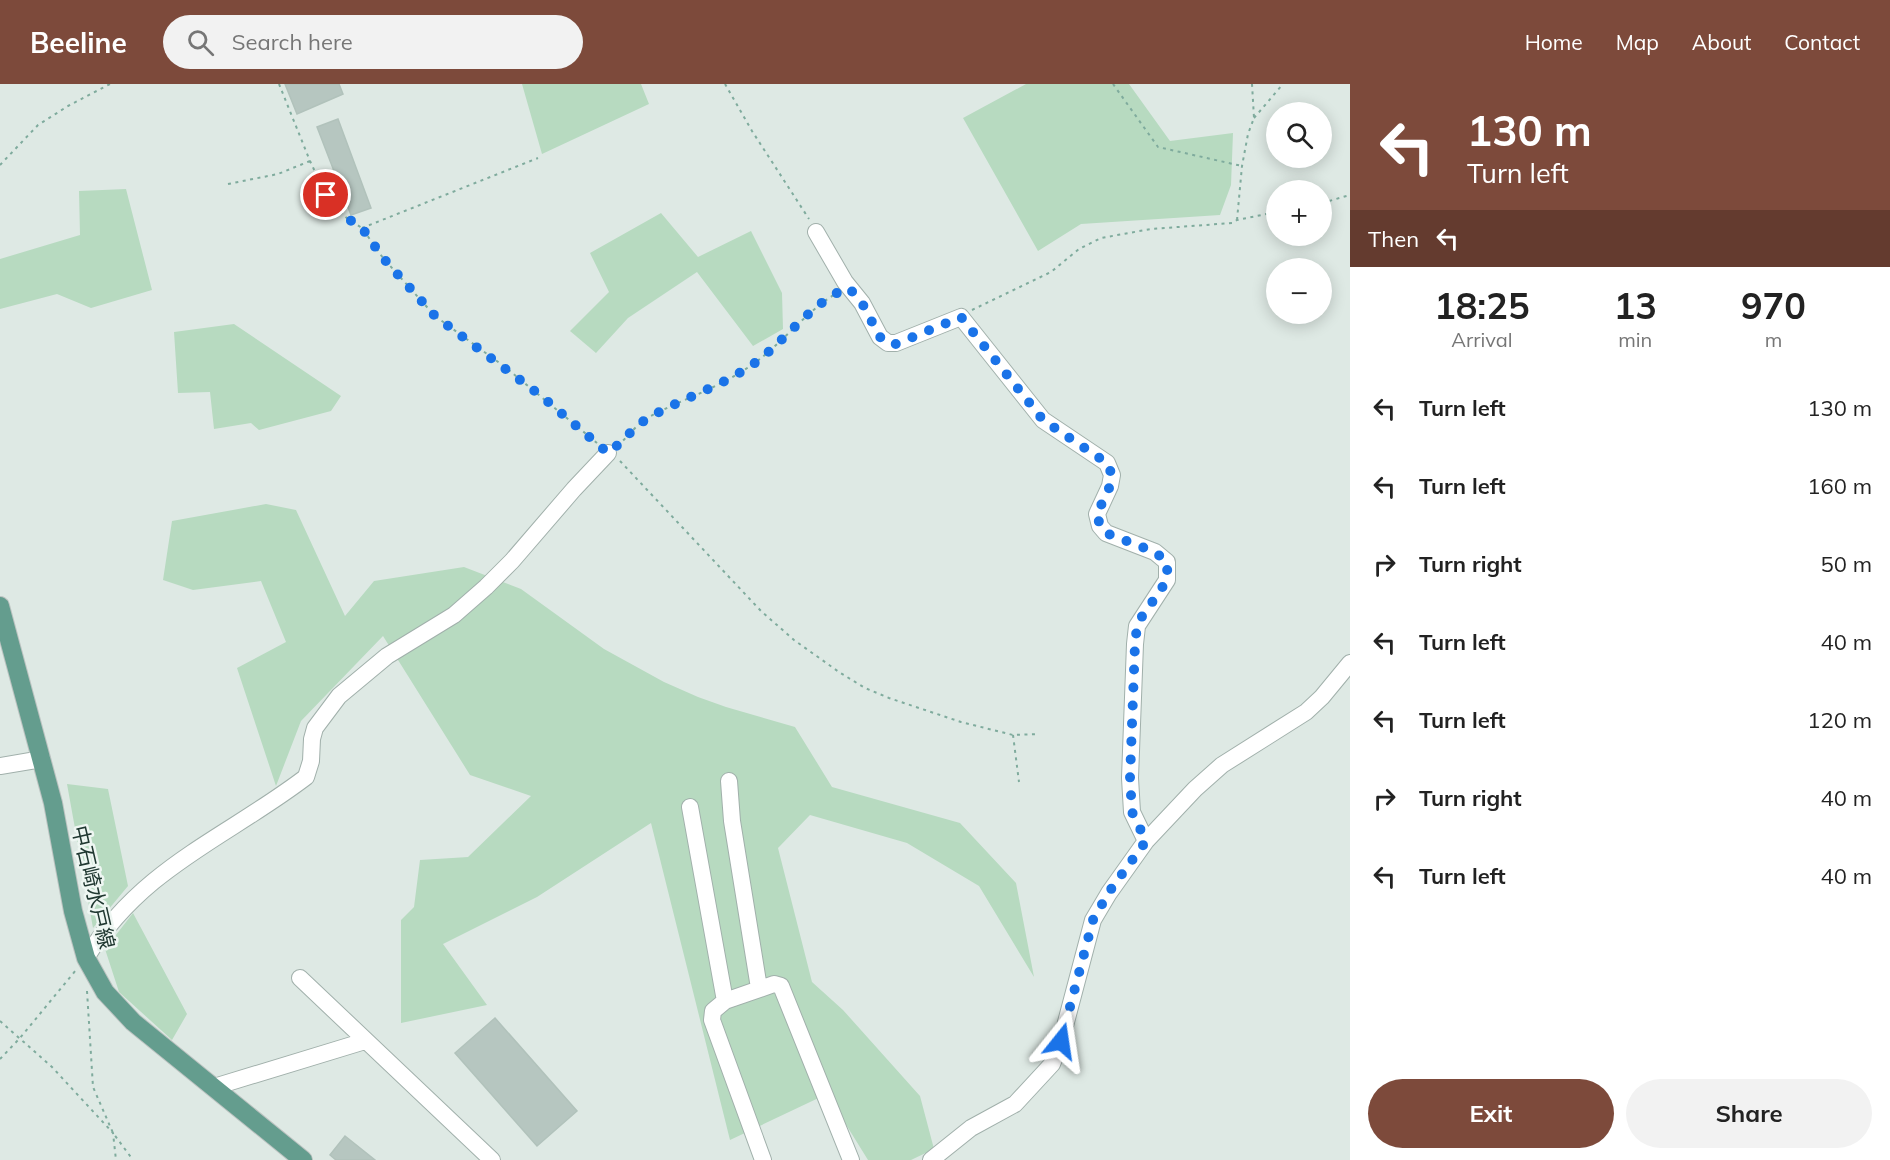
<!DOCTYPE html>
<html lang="en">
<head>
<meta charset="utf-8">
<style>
	body { margin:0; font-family:Mulish,"Noto Sans JP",sans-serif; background:#f2f2f2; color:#222; height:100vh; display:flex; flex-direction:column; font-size:22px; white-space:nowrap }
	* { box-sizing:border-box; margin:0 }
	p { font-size:20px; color:#767676 }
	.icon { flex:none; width:33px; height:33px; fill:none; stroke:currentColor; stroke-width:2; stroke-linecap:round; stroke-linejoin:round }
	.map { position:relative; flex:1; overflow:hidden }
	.sheet { display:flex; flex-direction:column; background:#fff; width:540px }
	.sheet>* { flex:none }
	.banner { background:#7d4a3b; color:#fff; overflow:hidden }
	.controls { position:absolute; left:1266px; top:18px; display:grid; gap:12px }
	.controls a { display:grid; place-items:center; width:66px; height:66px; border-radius:50%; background:#fff; box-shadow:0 3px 15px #0003; font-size:30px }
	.pin { position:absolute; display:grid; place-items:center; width:51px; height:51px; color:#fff; margin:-26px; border:3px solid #fff; border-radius:50%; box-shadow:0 2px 6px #0007 }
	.me { position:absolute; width:66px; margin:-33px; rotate:15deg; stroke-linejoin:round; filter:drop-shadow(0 0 4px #0008) }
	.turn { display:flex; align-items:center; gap:21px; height:126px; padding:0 18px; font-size:27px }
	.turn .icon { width:78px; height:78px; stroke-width:2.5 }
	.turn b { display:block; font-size:42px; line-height:51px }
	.then { display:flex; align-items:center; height:57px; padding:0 18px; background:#0003; gap:12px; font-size:22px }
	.eta { display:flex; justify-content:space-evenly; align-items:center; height:102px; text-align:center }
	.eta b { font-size:36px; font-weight:700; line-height:42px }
	.action { display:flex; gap:12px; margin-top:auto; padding:12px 18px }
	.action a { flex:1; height:69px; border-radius:36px; background:#7d4a3b; color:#fff; font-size:24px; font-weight:700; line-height:69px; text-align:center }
	.action a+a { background:#f2f2f2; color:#222 }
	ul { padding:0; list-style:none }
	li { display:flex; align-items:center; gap:18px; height:78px; padding:0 18px }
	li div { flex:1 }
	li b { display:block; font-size:22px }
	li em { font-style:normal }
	header { display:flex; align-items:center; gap:36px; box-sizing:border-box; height:84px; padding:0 30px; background:#7d4a3b; color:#fff }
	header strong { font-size:28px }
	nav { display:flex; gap:33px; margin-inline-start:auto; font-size:21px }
	.search { width:420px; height:54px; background:#f2f2f2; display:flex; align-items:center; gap:15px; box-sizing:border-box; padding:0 21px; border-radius:33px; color:#767676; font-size:22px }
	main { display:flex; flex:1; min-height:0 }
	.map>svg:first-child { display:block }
	.green { fill:#b7dac0 }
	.building { fill:#b6c6c0; stroke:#b1c2bb; stroke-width:1.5 }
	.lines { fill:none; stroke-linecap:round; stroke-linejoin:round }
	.minor-casing { stroke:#a1b0ab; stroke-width:18 }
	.major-casing { stroke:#bcc3c1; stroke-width:20 }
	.path { stroke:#7fab9d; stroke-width:2; stroke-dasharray:3 4.5; stroke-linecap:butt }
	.minor { stroke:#fff; stroke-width:16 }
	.major { stroke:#649d8e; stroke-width:18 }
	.route { stroke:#1a73e8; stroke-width:10; stroke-dasharray:0 18 }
	.labels { text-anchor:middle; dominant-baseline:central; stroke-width:5; stroke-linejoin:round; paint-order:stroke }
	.street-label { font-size:21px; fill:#203831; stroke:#eef6f2 }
</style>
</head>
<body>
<header>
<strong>Beeline</strong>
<div class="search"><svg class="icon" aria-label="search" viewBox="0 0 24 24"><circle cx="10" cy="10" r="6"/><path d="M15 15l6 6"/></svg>Search here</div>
<nav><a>Home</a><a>Map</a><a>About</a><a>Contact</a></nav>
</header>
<main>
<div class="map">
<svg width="1350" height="1076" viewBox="0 0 1350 1076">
	<rect width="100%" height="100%" fill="#dee9e4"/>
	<path class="green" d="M522 0H641L649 20 542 70Z
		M1026 0H1129L1170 57 1233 49 1231 101 1220 131 1081 140 1038 167 963 34Z
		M126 105 152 206 91 224 57 210 0 225V175L80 151 79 107Z
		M661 129 698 173 751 147 782 209 783 245 753 262 697 188 628 234 596 269 570 247 609 208 590 169Z
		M234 240 341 312 331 327 259 346 251 339 214 345 210 308 178 309 174 248Z
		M266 420 296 426 345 532 374 497 464 483 521 505 604 565 664 598 698 613 726 623 795 643 832 703 960 739 1016 799 1034 893 979 802 907 759 810 731 778 764 812 898 843 926 920 1012 934 1065 911 1076H868L827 1010 730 1056 651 739 537 813 443 860 487 921 401 939V836L414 823 420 776 468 773 531 712 470 691 383 552 301 637 276 702 237 584 286 558 261 497 193 506 163 496 172 437Z
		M67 700 108 705 128 802 93 844Z
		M133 829 187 930 172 956 119 908 105 865Z"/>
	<path class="building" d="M285 0H339L343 10 297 30Z
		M338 35 371 124 351 131 317 43Z
		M495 934 577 1027 537 1062 455 969Z
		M345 1052 375 1076H336L330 1071Z"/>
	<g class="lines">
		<g class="minor-casing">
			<path id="minor" d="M816 148 845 198 862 219 880 253 888 259H896L961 233 1043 336 1107 379 1112 391 1110 402 1097 430 1100 442 1106 449 1155 468 1167 478V496L1137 542 1135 560 1130 694 1132 728 1146 757
				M0 682 42 675
				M729 697 732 737 759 904
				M690 723 725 917
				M86 874C142 783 226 754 306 693L311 677 312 655 315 644 339 612 387 572 454 531 486 503 512 477 574 405 608 369
				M300 894 492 1076
				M214 1003 365 957
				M763 1076 712 936 713 927 725 917 774 900 781 902 851 1076
				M931 1076 971 1044 1015 1020 1052 980 1061 957 1093 836 1109 809 1146 757 1195 705 1222 681 1306 628 1322 613 1350 579"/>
		</g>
		<g class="major-casing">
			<path id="major" d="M0 522 53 719 73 827 86 874 105 908 133 938 303 1076"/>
		</g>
		<path class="path" d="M279 0 310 77 326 111 344 132 362 144 383 174 435 232 505 283 597 359
			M725 0 752 47 809 135
			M1113 0 1158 63 1242 82
			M1254 34 1283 0
			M0 81 38 41 68 22 110 0
			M228 100 278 90 310 77
			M1322 119 1350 111
			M1237 136 1242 82 1248 50 1254 34 1252 0
			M362 144 538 74
			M972 226 1051 188 1079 165 1101 154 1151 145 1232 139 1237 136 1276 128
			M618 362 637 342 647 334C682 315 720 304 753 280 783 259 805 228 837 209
			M620 377 761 527 794 556 839 588 865 604 889 614 961 638 1013 651 1039 650
			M1013 651 1019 698
			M87 907 93 1003 113 1049 133 1076
			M0 937 52 983 113 1049 116 1076
			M0 975 20 954 76 886"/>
		<use href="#minor" class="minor"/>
		<use href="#major" class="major"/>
	</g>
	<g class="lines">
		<path class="route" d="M326 111 344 132 362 144 383 174 435 232 540 311 608 369C623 358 634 342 650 333 683 314 720 303 752 281 783 260 815 214 849 204L862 219 880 253 888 260H896L961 233 1043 336 1107 379 1112 391 1110 402 1097 430 1100 442 1106 449 1155 468 1167 478C1170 508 1147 517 1138 541 1136 546 1136 554 1135 560L1130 694 1132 728 1146 757 1109 808 1093 836 1061 957"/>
	</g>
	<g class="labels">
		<g class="street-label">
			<text transform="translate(94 803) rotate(77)">中石崎水戸線</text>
		</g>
	</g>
</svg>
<div class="controls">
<a><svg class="icon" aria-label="search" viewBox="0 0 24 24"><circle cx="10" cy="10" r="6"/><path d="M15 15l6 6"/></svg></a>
<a>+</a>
<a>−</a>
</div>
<div class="pin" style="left:326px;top:111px;background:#d93025"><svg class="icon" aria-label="arrive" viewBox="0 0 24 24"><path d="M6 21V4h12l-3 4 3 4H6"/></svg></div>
<svg class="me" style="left:1061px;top:957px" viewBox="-20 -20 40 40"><path d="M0-17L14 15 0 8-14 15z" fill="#1a73e8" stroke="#fff" stroke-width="4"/></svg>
</div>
<section class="sheet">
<div class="banner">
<div class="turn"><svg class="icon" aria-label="left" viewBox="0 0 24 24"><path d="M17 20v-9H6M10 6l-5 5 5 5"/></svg><div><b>130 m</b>Turn left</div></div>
<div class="then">Then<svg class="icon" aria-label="left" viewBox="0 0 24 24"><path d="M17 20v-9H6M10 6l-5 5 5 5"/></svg></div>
</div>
<div class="eta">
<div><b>18:25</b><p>Arrival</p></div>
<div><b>13</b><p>min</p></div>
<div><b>970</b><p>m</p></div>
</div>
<ul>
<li><svg class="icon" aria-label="left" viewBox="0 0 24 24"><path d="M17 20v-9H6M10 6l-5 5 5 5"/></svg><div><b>Turn left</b></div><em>130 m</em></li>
<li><svg class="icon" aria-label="left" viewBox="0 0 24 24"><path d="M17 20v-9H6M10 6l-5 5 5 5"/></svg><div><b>Turn left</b></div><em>160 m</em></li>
<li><svg class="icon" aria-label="right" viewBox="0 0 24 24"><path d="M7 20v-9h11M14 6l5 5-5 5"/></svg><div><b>Turn right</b></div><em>50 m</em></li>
<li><svg class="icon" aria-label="left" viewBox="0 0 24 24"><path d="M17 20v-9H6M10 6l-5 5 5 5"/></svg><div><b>Turn left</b></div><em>40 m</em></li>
<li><svg class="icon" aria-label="left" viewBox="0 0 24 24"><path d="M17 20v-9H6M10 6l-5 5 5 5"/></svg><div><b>Turn left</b></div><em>120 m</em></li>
<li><svg class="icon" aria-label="right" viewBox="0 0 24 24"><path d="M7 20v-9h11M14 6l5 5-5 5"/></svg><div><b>Turn right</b></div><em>40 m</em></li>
<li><svg class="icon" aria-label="left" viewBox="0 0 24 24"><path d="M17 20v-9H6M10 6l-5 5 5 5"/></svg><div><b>Turn left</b></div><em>40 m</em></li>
</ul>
<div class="action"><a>Exit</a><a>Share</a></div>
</section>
</main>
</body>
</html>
